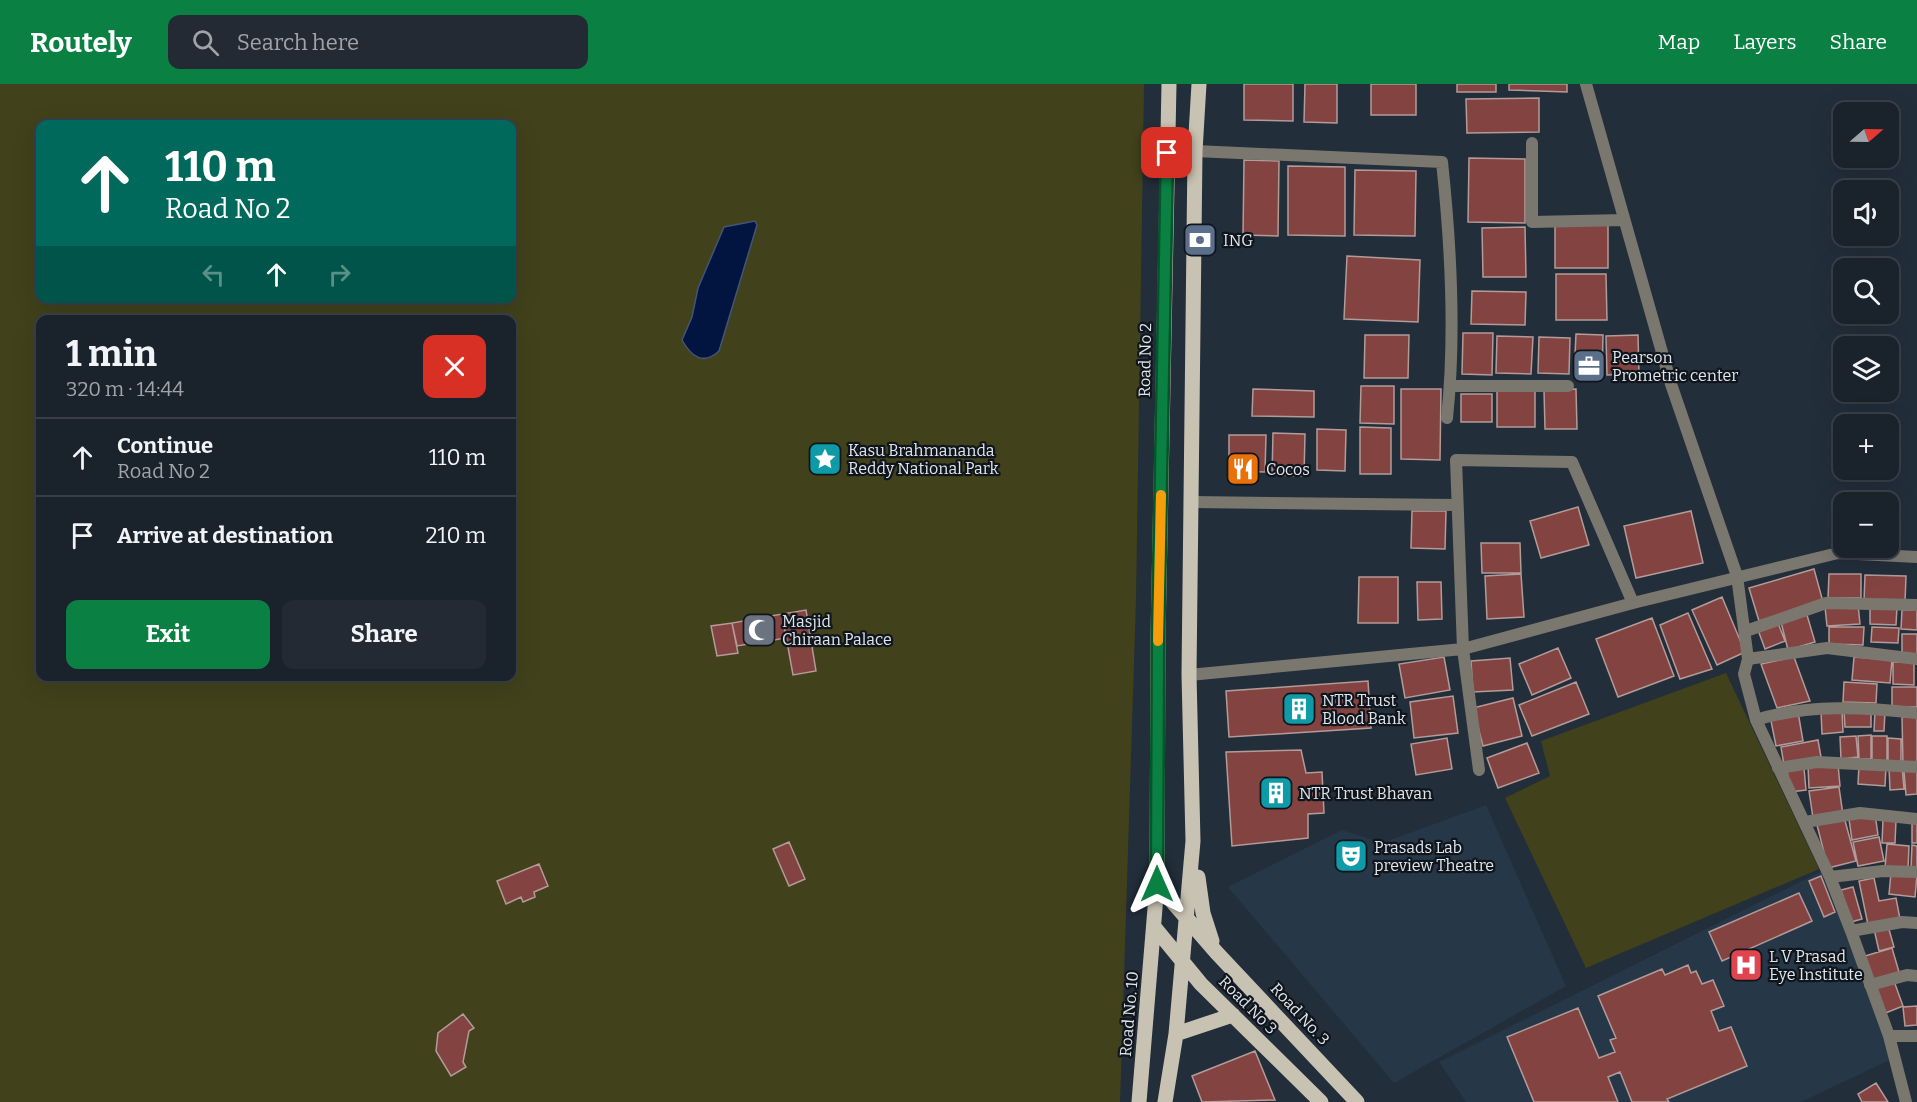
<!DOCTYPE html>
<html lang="en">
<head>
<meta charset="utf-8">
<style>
	body { margin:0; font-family:Bitter,serif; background:#232a34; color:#f1f3f6; height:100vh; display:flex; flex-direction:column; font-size:22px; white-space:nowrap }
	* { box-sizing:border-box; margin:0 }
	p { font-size:20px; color:#9fa4a9 }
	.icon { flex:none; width:33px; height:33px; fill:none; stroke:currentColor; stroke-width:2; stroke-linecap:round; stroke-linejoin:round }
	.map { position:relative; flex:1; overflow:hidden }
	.side { position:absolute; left:36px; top:231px; width:480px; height:366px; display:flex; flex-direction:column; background:#1a222c; border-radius:12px; box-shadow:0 6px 24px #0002,0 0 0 2px #383f48 }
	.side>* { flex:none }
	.top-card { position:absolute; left:36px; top:36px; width:480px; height:183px; border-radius:12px; box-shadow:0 6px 24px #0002,0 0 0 2px #383f48; background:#00695c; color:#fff; overflow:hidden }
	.needle { width:39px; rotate:70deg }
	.controls { position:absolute; left:1833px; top:18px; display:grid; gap:12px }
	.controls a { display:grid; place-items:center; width:66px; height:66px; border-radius:12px; background:#1a222c; box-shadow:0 6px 24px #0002,0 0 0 2px #383f48; font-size:30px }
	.pin { position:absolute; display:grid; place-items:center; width:51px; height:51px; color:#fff; margin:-26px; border-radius:12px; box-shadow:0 3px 9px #0006 }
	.me { position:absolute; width:66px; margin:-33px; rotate:0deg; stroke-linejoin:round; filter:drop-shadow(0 0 4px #0008) }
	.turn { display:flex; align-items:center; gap:21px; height:126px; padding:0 30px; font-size:27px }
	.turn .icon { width:78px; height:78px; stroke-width:2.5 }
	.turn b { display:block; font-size:42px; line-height:51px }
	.lanes { display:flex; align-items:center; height:57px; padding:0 30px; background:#0003; justify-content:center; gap:30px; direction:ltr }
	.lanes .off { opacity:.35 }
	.round { display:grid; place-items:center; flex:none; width:63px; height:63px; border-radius:12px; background:#232a34 }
	.head { display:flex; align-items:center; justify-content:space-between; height:102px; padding:0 30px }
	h1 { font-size:36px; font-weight:700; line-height:45px }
	.primary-button { display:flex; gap:12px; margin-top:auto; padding:12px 30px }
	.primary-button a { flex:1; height:69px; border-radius:12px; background:#0b8043; color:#fff; font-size:24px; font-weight:700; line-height:69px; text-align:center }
	.primary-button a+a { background:#232a34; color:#f1f3f6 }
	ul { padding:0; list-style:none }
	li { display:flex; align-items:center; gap:18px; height:78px; padding:0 30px; border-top:2px solid #383f48 }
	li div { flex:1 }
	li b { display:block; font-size:22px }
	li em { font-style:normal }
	header { display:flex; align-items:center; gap:36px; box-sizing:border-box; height:84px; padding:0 30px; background:#0b8043; color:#fff }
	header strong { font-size:28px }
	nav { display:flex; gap:33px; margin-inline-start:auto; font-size:21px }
	.search { width:420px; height:54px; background:#232a34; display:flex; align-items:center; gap:15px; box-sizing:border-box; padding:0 21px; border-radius:12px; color:#9fa4a9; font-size:22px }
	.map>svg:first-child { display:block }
	.built { fill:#263748 }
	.green { fill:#41421b; fill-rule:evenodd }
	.water { fill:#021541; stroke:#445475; stroke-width:1.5 }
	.building { fill:#834441; stroke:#b29b99; stroke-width:1.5 }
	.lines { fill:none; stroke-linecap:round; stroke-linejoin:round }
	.minor { stroke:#7a776f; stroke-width:12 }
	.primary { stroke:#c8c2b2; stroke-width:15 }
	.route-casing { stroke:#07532c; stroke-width:15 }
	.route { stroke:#0b8043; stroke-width:10 }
	.slow { stroke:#f59e0b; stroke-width:10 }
	.labels { text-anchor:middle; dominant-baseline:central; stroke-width:4.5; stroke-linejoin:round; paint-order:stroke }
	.poi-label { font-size:16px; fill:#dee6ee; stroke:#10151b; text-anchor:start }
	.street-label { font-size:16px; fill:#dee6ee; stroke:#10151b }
</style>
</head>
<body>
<header>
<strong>Routely</strong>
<div class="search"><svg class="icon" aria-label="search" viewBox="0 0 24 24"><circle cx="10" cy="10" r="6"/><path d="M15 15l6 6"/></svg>Search here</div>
<nav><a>Map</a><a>Layers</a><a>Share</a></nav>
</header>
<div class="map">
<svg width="1917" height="1018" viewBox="0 0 1917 1018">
	<rect width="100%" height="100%" fill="#222e3a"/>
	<path class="built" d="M1486 721 1566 902 1394 999 1228 803 1342 746 1382 759Z
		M1822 787 1894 974 1801 1018H1466L1439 978Z"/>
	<path class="green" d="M0 0H1144L1136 515 1120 1018H0ZM40 40H512V214H40ZM40 236H512V592H40Z
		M1726 589 1819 785 1586 884 1505 714 1550 692 1541 657Z"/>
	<path class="water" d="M755 137 757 141 719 267C703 282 691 272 682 256L692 233 698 204 724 143Z"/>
	<path class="building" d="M1244 0H1293V37L1244 36Z
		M1305 0H1337V39L1304 38Z
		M1371 0H1416V31H1371Z
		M1457 0H1496V8H1457Z
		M1509 0H1567V8L1509 6Z
		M1539 14V48L1467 49 1466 15Z
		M1469 74 1525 75V139L1468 138Z
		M1244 76 1279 77 1278 152 1243 151Z
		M1288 82 1345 83V152L1288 151Z
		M1355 86 1416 87 1415 152 1354 151Z
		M1555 139H1608V184H1555Z
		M1525 143 1526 193H1483L1482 144Z
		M1347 172 1420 176 1418 238 1344 235Z
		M1556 190H1606L1607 236H1556Z
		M1472 207 1526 208 1525 241 1471 240Z
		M1463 249H1493L1492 291 1462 290Z
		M1576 250 1603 251 1602 292 1574 291Z
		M1365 251H1409L1408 294H1364Z
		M1638 251 1639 290 1607 291 1606 252Z
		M1497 252 1533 253 1531 290 1496 289Z
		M1539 253 1570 254 1569 290 1538 289Z
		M1361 302H1394V340L1360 339Z
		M1253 305 1314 307V333L1252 332Z
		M1401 305H1441L1440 376 1401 375Z
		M1497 305H1535V343H1497Z
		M1576 305 1577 345H1545L1544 306Z
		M1461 310H1492V338H1461Z
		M1360 343 1391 344V390H1360Z
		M1317 345 1346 346 1345 387 1317 386Z
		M1273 349 1305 350 1304 392 1272 391Z
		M1229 351H1266L1265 388 1229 387Z
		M1578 423 1589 461 1541 474 1530 437Z
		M1412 427H1446L1445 465 1411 464Z
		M1691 427 1703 479 1636 494 1624 442Z
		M1481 459H1520L1521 489H1482Z
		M1814 485 1823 518 1759 537 1749 504Z
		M1521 490 1524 533 1487 535 1485 492Z
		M1829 490H1861V514H1828Z
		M1865 491 1906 492 1905 518 1864 517Z
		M1359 493H1398V539H1358Z
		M1417 498H1441L1442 535 1418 536Z
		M1722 513 1745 568 1717 581 1692 526Z
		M1858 520 1860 540 1827 542 1825 523Z
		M1870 522 1897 523 1896 541 1870 540Z
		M806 526 816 587 793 591 782 530Z
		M1902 526H1917V546L1901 545Z
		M1688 529 1712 585 1680 595 1660 541Z
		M782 530 786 554 737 562 732 539Z
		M1807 531 1815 558 1788 566 1781 538Z
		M1652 534 1674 592 1618 613 1596 555Z
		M732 539 738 569 717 572 711 542Z
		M1778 539 1785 557 1765 565 1758 546Z
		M1829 543H1864L1863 561 1829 560Z
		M1872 543 1899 544 1898 559 1871 558Z
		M1902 550H1917V572L1902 571Z
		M1558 564 1571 594 1532 611 1519 580Z
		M1444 573 1450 606 1405 614 1399 580Z
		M1794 573 1810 617 1777 624 1761 580Z
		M1854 573 1892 576 1890 599 1852 596Z
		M1510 574 1513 606 1473 608 1471 577Z
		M1893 578H1914V601L1893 600Z
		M1368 597 1371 644 1229 653 1226 607Z
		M1576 598 1589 630 1532 652 1519 621Z
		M1844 598 1877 600 1876 619 1843 618Z
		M1892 603H1917V623H1892Z
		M1453 612 1458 649 1414 654 1410 618Z
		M1513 614 1522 652 1483 662 1473 624Z
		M1842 626 1843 648 1822 650 1821 628Z
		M1844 627H1871V643H1845Z
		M1875 627H1885L1884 647H1874Z
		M1798 628 1803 657 1776 662 1770 632Z
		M1902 633H1917V679L1903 680Z
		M1871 651V675H1859L1858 652Z
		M1856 652 1858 673 1841 675 1840 653Z
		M1872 652H1887V677L1872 676Z
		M1447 654 1452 685 1416 691 1411 660Z
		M1888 654 1901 655V679L1888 678Z
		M1818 656 1821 673 1784 681 1781 663Z
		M1527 659 1539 689 1498 704 1487 674Z
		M1301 666 1306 689 1322 688 1324 729 1308 730V754L1232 762 1226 668Z
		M1838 680 1840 702 1809 704 1808 682Z
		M1859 681 1886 682 1885 702 1858 700Z
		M1902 682 1904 705 1890 706 1889 683Z
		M1804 684 1806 706 1790 708 1787 686Z
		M1917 686V710L1906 711 1904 687Z
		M1839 703 1843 731 1813 734 1809 707Z
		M1875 730 1878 751 1852 756 1849 735Z
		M1844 733 1856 777 1828 784 1817 741Z
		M1883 735 1896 736 1895 759H1882Z
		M1912 737H1917V759H1912Z
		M1879 753 1884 777 1858 782 1853 758Z
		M789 758 805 795 789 802 773 765Z
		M1887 760 1909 762 1908 785 1885 784Z
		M1912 761 1917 762V785L1911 784Z
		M539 780 548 802 534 808 535 813 523 818 521 813 506 820 497 797Z
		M1891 789 1917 791 1915 813 1889 810Z
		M1821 792 1835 828 1824 833 1809 797Z
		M1874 794 1879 817 1896 814 1900 835 1868 841 1859 797Z
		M1853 803 1862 835 1851 838 1841 806Z
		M1799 809 1812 837 1722 877 1709 848Z
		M1888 842 1894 863 1879 867 1874 845Z
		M1892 864 1899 888 1872 896 1865 872Z
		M1688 881 1691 889 1696 887 1702 900 1713 896 1724 922 1711 927 1719 947 1731 943 1747 982 1667 1015 1669 1018H1632L1620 988 1608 993 1618 1018H1534L1507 953 1578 924 1599 974 1615 968 1610 956 1616 954 1598 912 1662 885 1665 891Z
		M1894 897 1903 922 1883 930 1874 905Z
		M1917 922V941L1905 942 1903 923Z
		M463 930 474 944 469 947 463 978 466 983 451 992 436 967 438 949Z
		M1255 967 1275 1016 1202 1018 1192 992Z
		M1876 999 1888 1018H1862L1858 1010Z"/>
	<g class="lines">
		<path class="minor" d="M1586 0 1671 300 1737 492 1748 575 1744 590 1756 636 1830 793 1851 847 1889 952 1906 1018
			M1532 59V138L1624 136
			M1195 67 1442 78C1451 162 1456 250 1447 334
			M1450 302H1568
			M1192 418 1456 421
			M1746 547 1826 519 1917 521
			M1748 575 1827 564 1917 575
			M1189 591 1463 565 1633 519 1838 469 1917 473
			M1756 636C1808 620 1864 623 1917 629
			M1778 684 1817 678 1917 683
			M1479 686 1463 565 1456 376 1572 378 1633 519
			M1805 738 1860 729 1917 735
			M1830 793 1883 787 1917 788
			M1851 847 1902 838 1917 839
			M1870 901 1907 891 1917 892
			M1889 952H1917"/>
		<path class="primary" d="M1198 793 1203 829 1212 857
			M1157 800 1216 868 1357 1018
			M1155 844 1201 900 1321 1018
			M1176 950 1233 931
			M1139 1018 1157 800 1158 553 1169 0
			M1165 1018 1176 950 1193 757 1189 591 1195 67 1199 0"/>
	</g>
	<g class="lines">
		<g class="route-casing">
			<path id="route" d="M1157 800 1158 553 1167 69"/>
		</g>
		<use href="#route" class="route"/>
		<path class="slow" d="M1158 557 1161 411"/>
	</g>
	<defs>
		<g id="bank-square" transform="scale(1.725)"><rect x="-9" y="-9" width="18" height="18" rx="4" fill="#5c6f8a" stroke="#10151b"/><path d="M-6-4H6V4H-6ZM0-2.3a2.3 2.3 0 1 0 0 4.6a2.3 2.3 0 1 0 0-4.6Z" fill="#fff"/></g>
		<g id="office-square" transform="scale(1.725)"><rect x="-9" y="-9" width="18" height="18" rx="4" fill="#5c6f8a" stroke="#10151b"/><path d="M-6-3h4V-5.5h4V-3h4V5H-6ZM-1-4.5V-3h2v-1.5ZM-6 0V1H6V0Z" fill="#fff"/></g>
		<g id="sight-square" transform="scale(1.725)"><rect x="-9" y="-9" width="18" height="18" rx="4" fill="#0f9aa8" stroke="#10151b"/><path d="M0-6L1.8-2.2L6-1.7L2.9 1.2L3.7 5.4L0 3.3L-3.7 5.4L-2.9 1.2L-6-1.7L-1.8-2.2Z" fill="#fff"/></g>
		<g id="restaurant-square" transform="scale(1.725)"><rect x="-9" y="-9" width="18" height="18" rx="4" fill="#e8710a" stroke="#10151b"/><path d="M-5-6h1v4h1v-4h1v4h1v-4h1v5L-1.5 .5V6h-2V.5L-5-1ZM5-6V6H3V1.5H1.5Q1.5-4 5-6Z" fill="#fff"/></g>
		<g id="mosque-square" transform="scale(1.725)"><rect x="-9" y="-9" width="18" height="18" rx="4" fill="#6b7280" stroke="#10151b"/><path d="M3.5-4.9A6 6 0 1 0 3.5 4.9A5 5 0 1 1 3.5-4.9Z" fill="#fff"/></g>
		<g id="building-square" transform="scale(1.725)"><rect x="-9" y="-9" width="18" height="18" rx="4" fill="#0f9aa8" stroke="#10151b"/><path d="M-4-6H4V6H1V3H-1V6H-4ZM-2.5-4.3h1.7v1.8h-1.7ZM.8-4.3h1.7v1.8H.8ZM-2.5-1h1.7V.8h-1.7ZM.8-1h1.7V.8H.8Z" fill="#fff"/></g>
		<g id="theatre-square" transform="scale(1.725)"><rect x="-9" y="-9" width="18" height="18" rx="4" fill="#0f9aa8" stroke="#10151b"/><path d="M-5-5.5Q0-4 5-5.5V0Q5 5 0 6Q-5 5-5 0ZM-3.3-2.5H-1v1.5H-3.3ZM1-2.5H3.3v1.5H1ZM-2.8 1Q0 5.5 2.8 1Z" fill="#fff"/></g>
		<g id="hospital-square" transform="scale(1.725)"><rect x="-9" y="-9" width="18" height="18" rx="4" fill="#e0444e" stroke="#10151b"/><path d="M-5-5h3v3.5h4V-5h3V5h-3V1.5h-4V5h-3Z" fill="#fff"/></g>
	</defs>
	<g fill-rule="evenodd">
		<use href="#bank-square" x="1200" y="156"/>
		<use href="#office-square" x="1589" y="282"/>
		<use href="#sight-square" x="825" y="375"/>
		<use href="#restaurant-square" x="1243" y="385"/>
		<use href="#mosque-square" x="759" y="546"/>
		<use href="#building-square" x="1299" y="625"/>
		<use href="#building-square" x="1276" y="709"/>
		<use href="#theatre-square" x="1351" y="772"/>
		<use href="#hospital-square" x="1746" y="881"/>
	</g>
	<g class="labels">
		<g class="poi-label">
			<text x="1223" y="156">ING</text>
			<text x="1612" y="273">Pearson<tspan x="1612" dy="18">Prometric center</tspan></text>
			<text x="848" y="366">Kasu Brahmananda<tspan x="848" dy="18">Reddy National Park</tspan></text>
			<text x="1266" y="385">Cocos</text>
			<text x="782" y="537">Masjid<tspan x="782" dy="18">Chiraan Palace</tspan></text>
			<text x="1322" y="616">NTR Trust<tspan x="1322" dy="18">Blood Bank</tspan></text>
			<text x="1299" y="709">NTR Trust Bhavan</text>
			<text x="1374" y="763">Prasads Lab<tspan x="1374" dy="18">preview Theatre</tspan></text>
			<text x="1769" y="872">L V Prasad<tspan x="1769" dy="18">Eye Institute</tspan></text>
		</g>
		<g class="street-label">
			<text transform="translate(1145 276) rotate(-89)">Road No 2</text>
			<text transform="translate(1248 921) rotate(45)">Road No 3</text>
			<text transform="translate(1129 930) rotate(-85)">Road No. 10</text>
			<text transform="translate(1300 930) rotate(47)">Road No. 3</text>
		</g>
	</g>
</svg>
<div class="controls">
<a><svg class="needle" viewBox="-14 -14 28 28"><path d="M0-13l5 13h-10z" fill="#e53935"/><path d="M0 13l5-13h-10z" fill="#9fa4a9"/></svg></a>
<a><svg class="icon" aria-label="sound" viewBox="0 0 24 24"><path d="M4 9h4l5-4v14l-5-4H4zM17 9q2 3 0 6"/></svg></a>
<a><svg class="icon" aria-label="search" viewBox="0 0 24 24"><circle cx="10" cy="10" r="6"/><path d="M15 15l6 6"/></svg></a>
<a><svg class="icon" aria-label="layers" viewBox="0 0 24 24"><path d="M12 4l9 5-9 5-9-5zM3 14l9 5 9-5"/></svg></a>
<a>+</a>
<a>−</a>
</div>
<div class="pin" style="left:1167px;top:69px;background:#d93025"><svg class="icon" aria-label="arrive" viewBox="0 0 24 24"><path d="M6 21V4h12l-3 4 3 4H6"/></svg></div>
<svg class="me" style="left:1157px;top:800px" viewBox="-20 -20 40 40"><path d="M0-17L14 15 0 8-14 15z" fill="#0b8043" stroke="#fff" stroke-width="4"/></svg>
<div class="top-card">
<div class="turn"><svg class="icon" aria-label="ahead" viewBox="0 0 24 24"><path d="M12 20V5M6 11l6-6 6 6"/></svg><div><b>110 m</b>Road No 2</div></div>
<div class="lanes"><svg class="icon off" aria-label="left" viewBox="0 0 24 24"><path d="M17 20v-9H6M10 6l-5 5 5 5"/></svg><svg class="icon" aria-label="ahead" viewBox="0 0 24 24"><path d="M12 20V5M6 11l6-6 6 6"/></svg><svg class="icon off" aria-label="right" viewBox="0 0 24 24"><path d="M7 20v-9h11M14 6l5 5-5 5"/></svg></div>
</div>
<section class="side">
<div class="head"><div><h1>1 min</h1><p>320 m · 14:44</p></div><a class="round" style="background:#d93025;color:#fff"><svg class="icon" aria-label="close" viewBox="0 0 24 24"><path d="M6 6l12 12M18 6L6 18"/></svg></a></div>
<ul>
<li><svg class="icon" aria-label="ahead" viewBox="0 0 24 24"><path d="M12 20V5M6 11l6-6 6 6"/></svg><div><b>Continue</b><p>Road No 2</p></div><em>110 m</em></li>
<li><svg class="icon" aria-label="arrive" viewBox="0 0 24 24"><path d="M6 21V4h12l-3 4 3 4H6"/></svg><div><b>Arrive at destination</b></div><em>210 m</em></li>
</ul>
<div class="primary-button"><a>Exit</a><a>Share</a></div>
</section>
</div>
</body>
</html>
